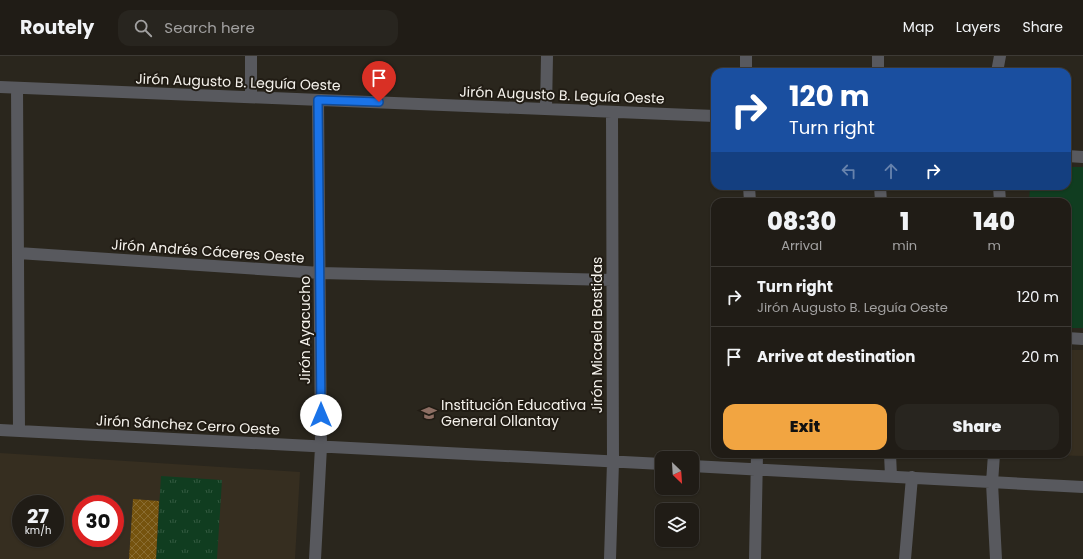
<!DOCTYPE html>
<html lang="en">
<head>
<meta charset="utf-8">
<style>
	body { margin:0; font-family:Poppins,sans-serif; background:#28251f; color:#f1f3f6; height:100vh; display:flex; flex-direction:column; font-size:15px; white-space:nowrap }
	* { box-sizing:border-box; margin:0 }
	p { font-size:13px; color:#a2a1a1 }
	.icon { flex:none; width:22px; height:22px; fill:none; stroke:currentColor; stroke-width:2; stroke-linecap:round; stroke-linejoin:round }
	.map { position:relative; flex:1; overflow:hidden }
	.side { position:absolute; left:711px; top:142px; width:360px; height:260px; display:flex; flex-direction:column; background:#201c16; border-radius:12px; box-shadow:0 1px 3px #0004,0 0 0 1px #3d3a35 }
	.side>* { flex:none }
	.hud { position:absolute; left:711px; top:12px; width:360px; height:122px; border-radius:12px; box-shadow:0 1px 3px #0004,0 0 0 1px #3d3a35; background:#1a4fa0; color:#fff; overflow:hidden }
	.needle { width:26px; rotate:155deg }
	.controls { position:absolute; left:655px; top:395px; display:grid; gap:8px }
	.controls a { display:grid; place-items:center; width:44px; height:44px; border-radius:8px; background:#201c16; box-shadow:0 1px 3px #0004,0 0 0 1px #3d3a35; font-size:20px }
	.speed { position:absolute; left:12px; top:439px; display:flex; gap:8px; font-size:20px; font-weight:700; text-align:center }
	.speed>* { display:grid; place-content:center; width:52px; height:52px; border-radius:50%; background:#201c16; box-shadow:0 1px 3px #0004,0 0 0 1px #3d3a35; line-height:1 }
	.speed small { font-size:10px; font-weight:400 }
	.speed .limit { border:6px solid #d22; background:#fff; color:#111 }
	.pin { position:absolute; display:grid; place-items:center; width:34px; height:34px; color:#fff; margin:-41px -17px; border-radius:50% 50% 50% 0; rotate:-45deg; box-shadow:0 0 4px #0007 }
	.pin .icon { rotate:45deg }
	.me { position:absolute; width:44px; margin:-22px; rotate:0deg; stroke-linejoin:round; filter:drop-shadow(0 0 3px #0008) }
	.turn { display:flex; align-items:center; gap:14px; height:84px; padding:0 12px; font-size:18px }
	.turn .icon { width:52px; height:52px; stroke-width:2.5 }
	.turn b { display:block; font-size:28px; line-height:34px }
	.lanes { display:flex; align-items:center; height:38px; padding:0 12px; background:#0003; justify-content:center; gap:20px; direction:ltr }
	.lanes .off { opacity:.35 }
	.eta { display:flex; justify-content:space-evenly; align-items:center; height:68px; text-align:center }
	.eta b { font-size:24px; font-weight:800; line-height:28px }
	.button { display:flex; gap:8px; margin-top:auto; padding:8px 12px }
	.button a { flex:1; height:46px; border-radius:12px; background:#f2a541; color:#111; font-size:16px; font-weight:800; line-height:46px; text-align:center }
	.button a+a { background:#28251f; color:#f1f3f6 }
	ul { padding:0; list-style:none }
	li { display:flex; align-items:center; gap:12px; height:60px; padding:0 12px; border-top:1px solid #3d3a35 }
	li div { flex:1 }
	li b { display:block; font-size:15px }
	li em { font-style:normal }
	header { display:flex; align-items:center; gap:24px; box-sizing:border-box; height:56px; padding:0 20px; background:#201c16; border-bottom:1px solid #3d3a35 }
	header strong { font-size:19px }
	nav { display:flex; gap:22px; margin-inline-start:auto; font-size:14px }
	.search { width:280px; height:36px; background:#28251f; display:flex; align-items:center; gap:10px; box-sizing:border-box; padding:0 14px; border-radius:12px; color:#a2a1a1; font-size:15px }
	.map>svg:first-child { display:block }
	.built { fill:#362e20; fill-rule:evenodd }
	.grass { fill:url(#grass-tufts) }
	.park { fill:#103d20 }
	.building { fill:url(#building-cross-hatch) }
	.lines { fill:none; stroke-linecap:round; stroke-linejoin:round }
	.minor { stroke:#58595e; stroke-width:12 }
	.route-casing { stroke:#114b97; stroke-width:10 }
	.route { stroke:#1a73e8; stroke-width:7 }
	.labels { text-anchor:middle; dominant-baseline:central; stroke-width:4; stroke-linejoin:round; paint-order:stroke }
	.street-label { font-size:14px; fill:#f5f2ec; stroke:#211c14 }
	.poi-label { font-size:14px; fill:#f5f2ec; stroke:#211c14; text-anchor:start }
</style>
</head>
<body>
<header>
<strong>Routely</strong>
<div class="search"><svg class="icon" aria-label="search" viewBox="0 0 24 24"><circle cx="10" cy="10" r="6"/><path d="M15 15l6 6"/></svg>Search here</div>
<nav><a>Map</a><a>Layers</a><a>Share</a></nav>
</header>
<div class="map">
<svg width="1083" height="503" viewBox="0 0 1083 503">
	<defs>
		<pattern id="grass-tufts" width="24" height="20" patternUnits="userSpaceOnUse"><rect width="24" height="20" fill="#103d20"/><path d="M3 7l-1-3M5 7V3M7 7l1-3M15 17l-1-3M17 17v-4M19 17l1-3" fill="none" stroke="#335a41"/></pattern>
		<pattern id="building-cross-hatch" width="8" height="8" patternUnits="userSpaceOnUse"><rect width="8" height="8" fill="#75530e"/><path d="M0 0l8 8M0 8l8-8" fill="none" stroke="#896c31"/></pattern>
	</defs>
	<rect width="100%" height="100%" fill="#2a261d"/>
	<path class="built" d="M1067 294H1083V400L1048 399 1067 398Z
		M0 397 300 416 295 503H0ZM21 448H55V482H21ZM81 448H115V482H81Z"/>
	<path class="grass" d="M161 420 222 424 217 503H156Z"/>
	<path class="park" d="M1067 111H1083V272H1067V146H1029L1030 130H1067Z"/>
	<path class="building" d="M133 443 159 445 156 503H129Z"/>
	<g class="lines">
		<path class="minor" d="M251 0V41
			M746 0V16
			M878 16V0
			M997 16 1000 0
			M0 31 715 60
			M17 32 19 375
			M546 53 547 0
			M1067 100 1083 101
			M749 130 750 146
			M880 130 881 146
			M999 130 1000 146
			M18 197 320 217 612 224
			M1067 282 1083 283
			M0 374 662 408
			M890 398 891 420
			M994 398 992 427 996 503
			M692 410 1083 431
			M315 503 321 391 318 44
			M610 503 613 406 612 56
			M755 503 757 398
			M905 503 912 421"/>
	</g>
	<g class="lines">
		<g class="route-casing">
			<path id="route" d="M321 359 318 44 379 46"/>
		</g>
		<use href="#route" class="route"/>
	</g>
	<defs>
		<g id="school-bare" transform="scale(1.2)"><path d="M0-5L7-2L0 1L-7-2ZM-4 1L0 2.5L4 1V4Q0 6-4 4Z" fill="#8d6e63" stroke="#211c14" stroke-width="2.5" paint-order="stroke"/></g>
	</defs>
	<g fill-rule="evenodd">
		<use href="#school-bare" x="429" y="357"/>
	</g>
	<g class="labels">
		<g class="street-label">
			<text transform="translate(238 26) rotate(2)">Jirón Augusto B. Leguía Oeste</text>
			<text transform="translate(562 39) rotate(2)">Jirón Augusto B. Leguía Oeste</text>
			<text transform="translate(208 195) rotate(4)">Jirón Andrés Cáceres Oeste</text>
			<text transform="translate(305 274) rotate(-90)">Jirón Ayacucho</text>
			<text transform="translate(597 279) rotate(-90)">Jirón Micaela Bastidas</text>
			<text transform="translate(188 369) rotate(3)">Jirón Sánchez Cerro Oeste</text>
		</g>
		<g class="poi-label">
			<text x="441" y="349">Institución Educativa<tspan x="441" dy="16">General Ollantay</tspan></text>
		</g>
	</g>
</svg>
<div class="controls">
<a><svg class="needle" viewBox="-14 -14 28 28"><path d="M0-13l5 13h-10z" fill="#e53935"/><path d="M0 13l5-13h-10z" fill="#a2a1a1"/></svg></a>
<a><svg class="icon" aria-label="layers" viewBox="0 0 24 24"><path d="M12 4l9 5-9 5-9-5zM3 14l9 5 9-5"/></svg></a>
</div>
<div class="speed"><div>27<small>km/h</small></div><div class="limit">30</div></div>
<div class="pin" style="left:379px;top:46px;background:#d93025"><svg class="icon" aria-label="arrive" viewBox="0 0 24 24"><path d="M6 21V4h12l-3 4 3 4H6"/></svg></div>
<svg class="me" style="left:321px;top:359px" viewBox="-20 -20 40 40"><circle r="19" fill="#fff"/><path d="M0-13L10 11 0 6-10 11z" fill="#1a73e8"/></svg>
<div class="hud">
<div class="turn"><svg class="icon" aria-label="right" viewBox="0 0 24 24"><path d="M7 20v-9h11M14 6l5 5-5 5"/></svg><div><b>120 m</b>Turn right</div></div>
<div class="lanes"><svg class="icon off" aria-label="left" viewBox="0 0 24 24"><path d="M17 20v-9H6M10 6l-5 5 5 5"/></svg><svg class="icon off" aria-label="ahead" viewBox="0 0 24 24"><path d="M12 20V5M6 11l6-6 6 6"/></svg><svg class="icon" aria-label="right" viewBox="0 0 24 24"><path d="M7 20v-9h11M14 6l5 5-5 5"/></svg></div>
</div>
<section class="side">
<div class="eta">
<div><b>08:30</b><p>Arrival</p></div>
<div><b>1</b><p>min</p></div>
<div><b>140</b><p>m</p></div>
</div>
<ul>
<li><svg class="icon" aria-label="right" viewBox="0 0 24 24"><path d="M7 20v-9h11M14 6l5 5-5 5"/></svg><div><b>Turn right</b><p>Jirón Augusto B. Leguía Oeste</p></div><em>120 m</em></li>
<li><svg class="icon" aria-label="arrive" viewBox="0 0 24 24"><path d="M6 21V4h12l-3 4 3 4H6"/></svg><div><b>Arrive at destination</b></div><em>20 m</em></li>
</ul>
<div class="button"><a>Exit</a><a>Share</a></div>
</section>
</div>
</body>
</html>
